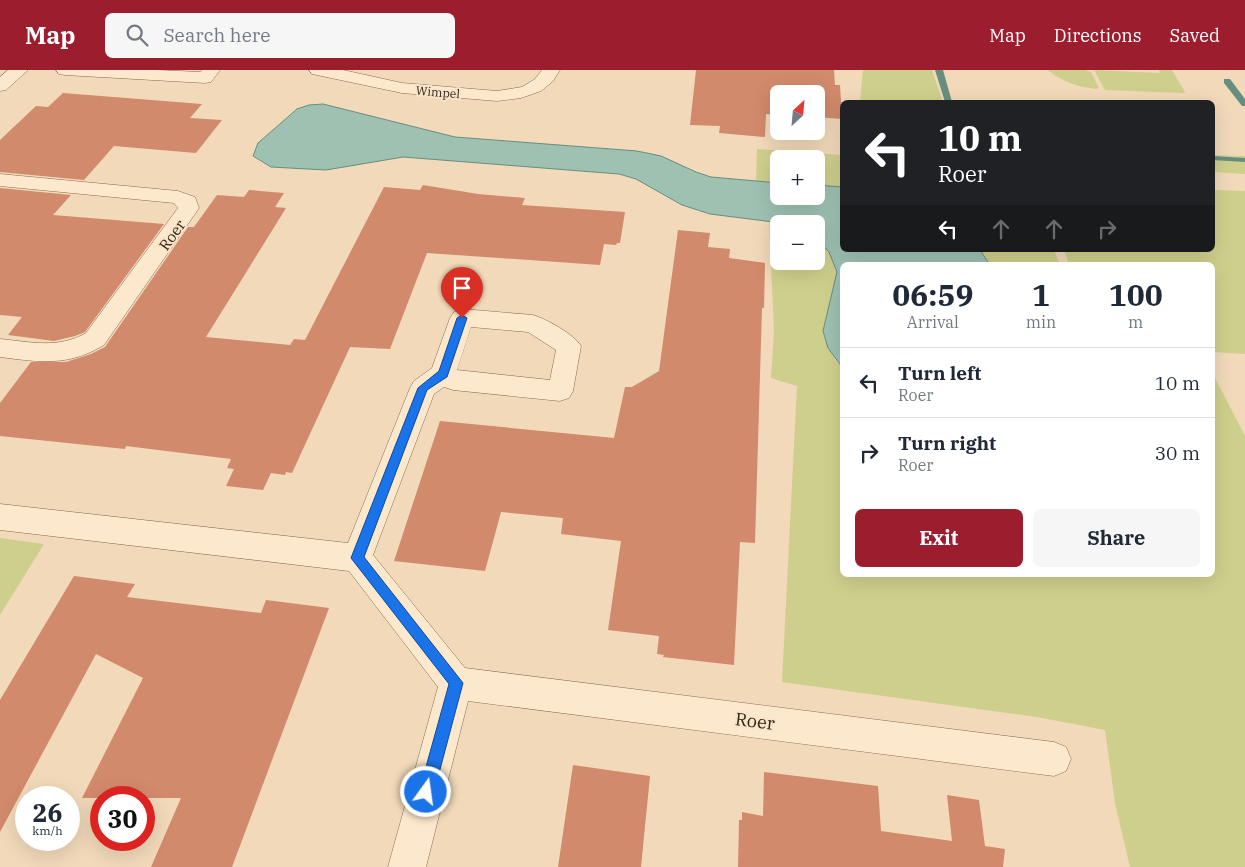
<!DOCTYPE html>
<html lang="en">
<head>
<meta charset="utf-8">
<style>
	body { margin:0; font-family:"IBM Plex Serif",serif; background:#f6f6f7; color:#1f2937; height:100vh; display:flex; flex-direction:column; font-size:19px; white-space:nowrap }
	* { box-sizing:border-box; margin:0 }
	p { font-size:16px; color:#747a83 }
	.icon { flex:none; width:28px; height:28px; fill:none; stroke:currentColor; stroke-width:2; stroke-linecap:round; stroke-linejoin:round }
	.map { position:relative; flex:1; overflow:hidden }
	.panel { position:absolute; left:840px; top:192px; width:375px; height:315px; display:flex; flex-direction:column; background:#fff; border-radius:8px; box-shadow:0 5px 20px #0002 }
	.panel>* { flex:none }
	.hud { position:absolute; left:840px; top:30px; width:375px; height:152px; border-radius:8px; box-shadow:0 5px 20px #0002; background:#202124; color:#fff; overflow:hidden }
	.needle { width:32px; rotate:26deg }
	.tools { position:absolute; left:770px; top:15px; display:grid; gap:10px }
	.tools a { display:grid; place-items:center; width:55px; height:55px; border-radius:8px; background:#fff; box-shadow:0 5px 20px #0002; font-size:25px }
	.speed { position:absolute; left:15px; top:716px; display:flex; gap:10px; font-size:25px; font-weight:700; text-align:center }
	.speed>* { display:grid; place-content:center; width:65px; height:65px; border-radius:50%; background:#fff; box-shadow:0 5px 20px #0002; line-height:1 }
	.speed small { font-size:12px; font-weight:400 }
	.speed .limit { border:8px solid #d22; background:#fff; color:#111 }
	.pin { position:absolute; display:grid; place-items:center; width:42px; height:42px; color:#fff; margin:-51px -21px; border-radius:50% 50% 50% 0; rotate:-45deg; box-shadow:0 0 5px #0007 }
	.pin .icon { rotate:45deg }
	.me { position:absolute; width:55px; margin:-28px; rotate:14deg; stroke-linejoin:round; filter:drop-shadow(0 0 4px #0008) }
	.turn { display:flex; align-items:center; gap:18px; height:105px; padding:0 15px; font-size:22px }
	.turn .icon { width:65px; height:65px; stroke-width:2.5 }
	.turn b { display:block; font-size:35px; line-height:42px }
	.lanes { display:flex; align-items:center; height:48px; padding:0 15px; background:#0003; justify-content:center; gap:25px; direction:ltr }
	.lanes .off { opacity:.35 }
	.eta { display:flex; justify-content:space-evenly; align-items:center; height:85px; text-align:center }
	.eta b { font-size:30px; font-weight:700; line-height:35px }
	.cta { display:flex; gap:10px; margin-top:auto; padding:10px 15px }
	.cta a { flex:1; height:58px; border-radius:8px; background:#9c1e2e; color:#fff; font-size:20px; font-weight:700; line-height:58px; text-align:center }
	.cta a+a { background:#f6f6f7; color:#1f2937 }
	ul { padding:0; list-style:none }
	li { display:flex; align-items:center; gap:15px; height:70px; padding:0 15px; border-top:1px solid #e0e1e3 }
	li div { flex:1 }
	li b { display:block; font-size:19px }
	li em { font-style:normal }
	header { display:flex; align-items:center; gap:30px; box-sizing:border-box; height:70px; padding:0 25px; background:#9c1e2e; color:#fff }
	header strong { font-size:24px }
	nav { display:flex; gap:28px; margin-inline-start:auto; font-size:18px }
	.search { width:350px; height:45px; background:#f6f6f7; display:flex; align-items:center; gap:12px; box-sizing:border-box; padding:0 18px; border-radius:8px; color:#747a83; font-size:19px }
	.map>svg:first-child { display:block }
	.green { fill:#cfcf8d }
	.water { fill:#9ec1b2; stroke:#668e7f }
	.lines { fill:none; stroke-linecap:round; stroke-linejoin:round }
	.stream { fill:#668e7f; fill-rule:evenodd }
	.building { fill:#d28a6c }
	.minor-casing { stroke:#886953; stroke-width:1 }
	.minor { fill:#fce8cc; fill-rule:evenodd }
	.route { fill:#1a73e8; stroke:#114b97 }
	.labels { text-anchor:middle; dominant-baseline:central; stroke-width:4; stroke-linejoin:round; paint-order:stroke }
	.far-street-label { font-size:12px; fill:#362419; stroke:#f8e5c9 }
	.street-label { font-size:15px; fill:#362419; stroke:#f8e5c9 }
	.near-street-label { font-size:18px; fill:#362419; stroke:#f8e5c9 }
</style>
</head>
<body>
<header>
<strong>Map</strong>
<div class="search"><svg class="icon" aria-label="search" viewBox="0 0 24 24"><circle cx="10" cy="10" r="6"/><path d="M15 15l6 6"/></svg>Search here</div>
<nav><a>Map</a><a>Directions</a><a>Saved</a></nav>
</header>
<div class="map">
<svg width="1245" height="797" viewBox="0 0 1245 797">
	<rect width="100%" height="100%" fill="#f1d9b9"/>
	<path class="green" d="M863 0H932L943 32H860Z
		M1048 0H1085L1091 2 1099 18 1096 19C1079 17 1062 12 1048 0Z
		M1094 0 1160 3 1159 0H1172L1185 22 1182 23 1105 20Z
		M757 79 842 85V117L816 115V89H779V113L756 111Z
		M1212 85 1245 86V104L1213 102Z
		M1213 120 1245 121V284L1213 282 1212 195H1069L1064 180H1212Z
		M769 150 789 154H779V191H816V168L829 182 837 202 823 261 835 290 842 297V505H1212L1213 304 1245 366V797H1130L1115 733 1105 660 1037 647 782 612 797 316 771 308 774 261Z
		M980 180H1054L1060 195H990Z
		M0 468 44 474 0 545Z"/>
	<path class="water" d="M323 34 455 67 637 81 661 86 696 102 711 107 779 113V126H816V115L842 117V180H980L990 195H842V297L828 278 823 261 837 202 829 182 816 168V154H789L710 144 682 135 636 109 619 104 403 87 326 100 271 97 253 86 258 73 297 39 309 35Z"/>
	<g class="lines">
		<path class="stream" d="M935 0H943L952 32H945Z
			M1224 9H1230L1245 29V36H1242L1224 13Z
			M1212 86 1245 88V92L1212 90Z"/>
	</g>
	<path class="building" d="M696 0H834L835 15H840L842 49 816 47V24H779V45L766 44 765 67 719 63 720 56 690 55Z
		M63 23 202 34 190 48 222 50 196 83 114 76 84 110 0 102V70L36 36 48 37Z
		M423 115 478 124 525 128 522 135 625 142 620 173H617L616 175 604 174 600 195 427 183 390 279 350 277 292 403 286 402 285 405 271 403 263 420 226 416 234 399 227 398 231 389 126 376 125 379 0 366V333L31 292H66L91 284 105 277 188 157H194L217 125 244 127 249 120 284 123 275 137 286 138 206 267 290 275 294 269 305 270 384 117 420 120Z
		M0 118 71 125 53 145 164 154 85 262 75 266 54 271 8 265 22 247 0 245Z
		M678 160 710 163 708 177 730 179 729 188 765 193 764 238H762L755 473 740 472 734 595 663 587 664 585 657 584 659 566 608 560 621 471 561 464 563 448 501 442 485 501 394 491 440 351 614 368 625 317H632L659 301Z
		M74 506 135 514 127 527 261 543 266 530 329 538 232 797H151L181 728H82L143 608 96 584 0 762V630Z
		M573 695 650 706 641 797H558Z
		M764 702 878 716 881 761 952 771 947 725 979 730 985 776 1005 779 1003 797H738L739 750H742V742L763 746Z"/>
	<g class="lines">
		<g class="minor-casing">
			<path id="minor" d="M8 0H28L6 20 0 21V7Z
				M56 0H157L200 2 202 0H220L211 12 205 13 65 5 59 4Z
				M309 0H343L402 13 497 21 522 17 535 9 542 0H560L553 11 541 21 521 28 497 31 402 23 312 4Z
				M0 104 178 121 195 127 199 138 104 275C68 297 39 292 0 287V269C31 272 58 279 86 263L178 138 174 133 0 116Z
				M462 239 533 245C546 249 574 264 581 276L573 321 569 328 560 331 453 320 444 317 434 324 373 485 465 598 1054 672 1066 677 1071 689 1066 701 1054 706 468 631 426 797H388L438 617 349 501 0 460V434L348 473 410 318 414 311 432 298 450 248 454 242ZM471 257 528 262 556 280 550 310 457 300Z"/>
		</g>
		<use href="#minor" class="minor"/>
	</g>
	<path class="route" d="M462 245 467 248 447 307 427 320 364 487 463 613 434 722 432 727 426 730 421 727 419 722 449 614 351 488 418 318 439 301 457 248Z"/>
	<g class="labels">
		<g class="far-street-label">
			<text transform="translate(438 22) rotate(5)">Wimpel</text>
		</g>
		<g class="street-label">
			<text transform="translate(172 165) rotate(-54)">Roer</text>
		</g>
		<g class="near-street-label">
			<text transform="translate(755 651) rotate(7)">Roer</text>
		</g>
	</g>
</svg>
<div class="tools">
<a><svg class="needle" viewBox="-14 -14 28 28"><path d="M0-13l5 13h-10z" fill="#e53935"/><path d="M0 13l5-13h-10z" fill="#747a83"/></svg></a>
<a>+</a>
<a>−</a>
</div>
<div class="speed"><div>26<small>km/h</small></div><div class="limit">30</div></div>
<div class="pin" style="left:462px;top:248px;background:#d93025"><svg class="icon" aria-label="arrive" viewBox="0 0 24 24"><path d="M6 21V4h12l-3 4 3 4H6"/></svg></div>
<svg class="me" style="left:426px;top:722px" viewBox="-20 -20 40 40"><circle r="17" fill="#1a73e8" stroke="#fff" stroke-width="3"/><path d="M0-11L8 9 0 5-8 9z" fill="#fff"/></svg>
<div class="hud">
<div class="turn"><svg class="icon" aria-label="left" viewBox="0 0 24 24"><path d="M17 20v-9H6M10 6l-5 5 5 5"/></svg><div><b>10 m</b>Roer</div></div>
<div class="lanes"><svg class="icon" aria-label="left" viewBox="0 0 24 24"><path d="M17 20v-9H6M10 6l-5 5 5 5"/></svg><svg class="icon off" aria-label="ahead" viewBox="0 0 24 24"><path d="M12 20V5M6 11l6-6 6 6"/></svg><svg class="icon off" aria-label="ahead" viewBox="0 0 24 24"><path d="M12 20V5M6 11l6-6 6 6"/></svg><svg class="icon off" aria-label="right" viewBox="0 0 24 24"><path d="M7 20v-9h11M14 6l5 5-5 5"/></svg></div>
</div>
<section class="panel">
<div class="eta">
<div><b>06:59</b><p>Arrival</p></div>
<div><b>1</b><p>min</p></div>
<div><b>100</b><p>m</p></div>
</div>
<ul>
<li><svg class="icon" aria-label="left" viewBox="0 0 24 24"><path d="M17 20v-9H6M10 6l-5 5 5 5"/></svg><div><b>Turn left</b><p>Roer</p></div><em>10 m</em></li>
<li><svg class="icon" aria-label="right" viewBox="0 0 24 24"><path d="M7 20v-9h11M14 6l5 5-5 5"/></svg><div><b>Turn right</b><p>Roer</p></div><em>30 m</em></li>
</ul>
<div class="cta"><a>Exit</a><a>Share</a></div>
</section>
</div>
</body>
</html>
